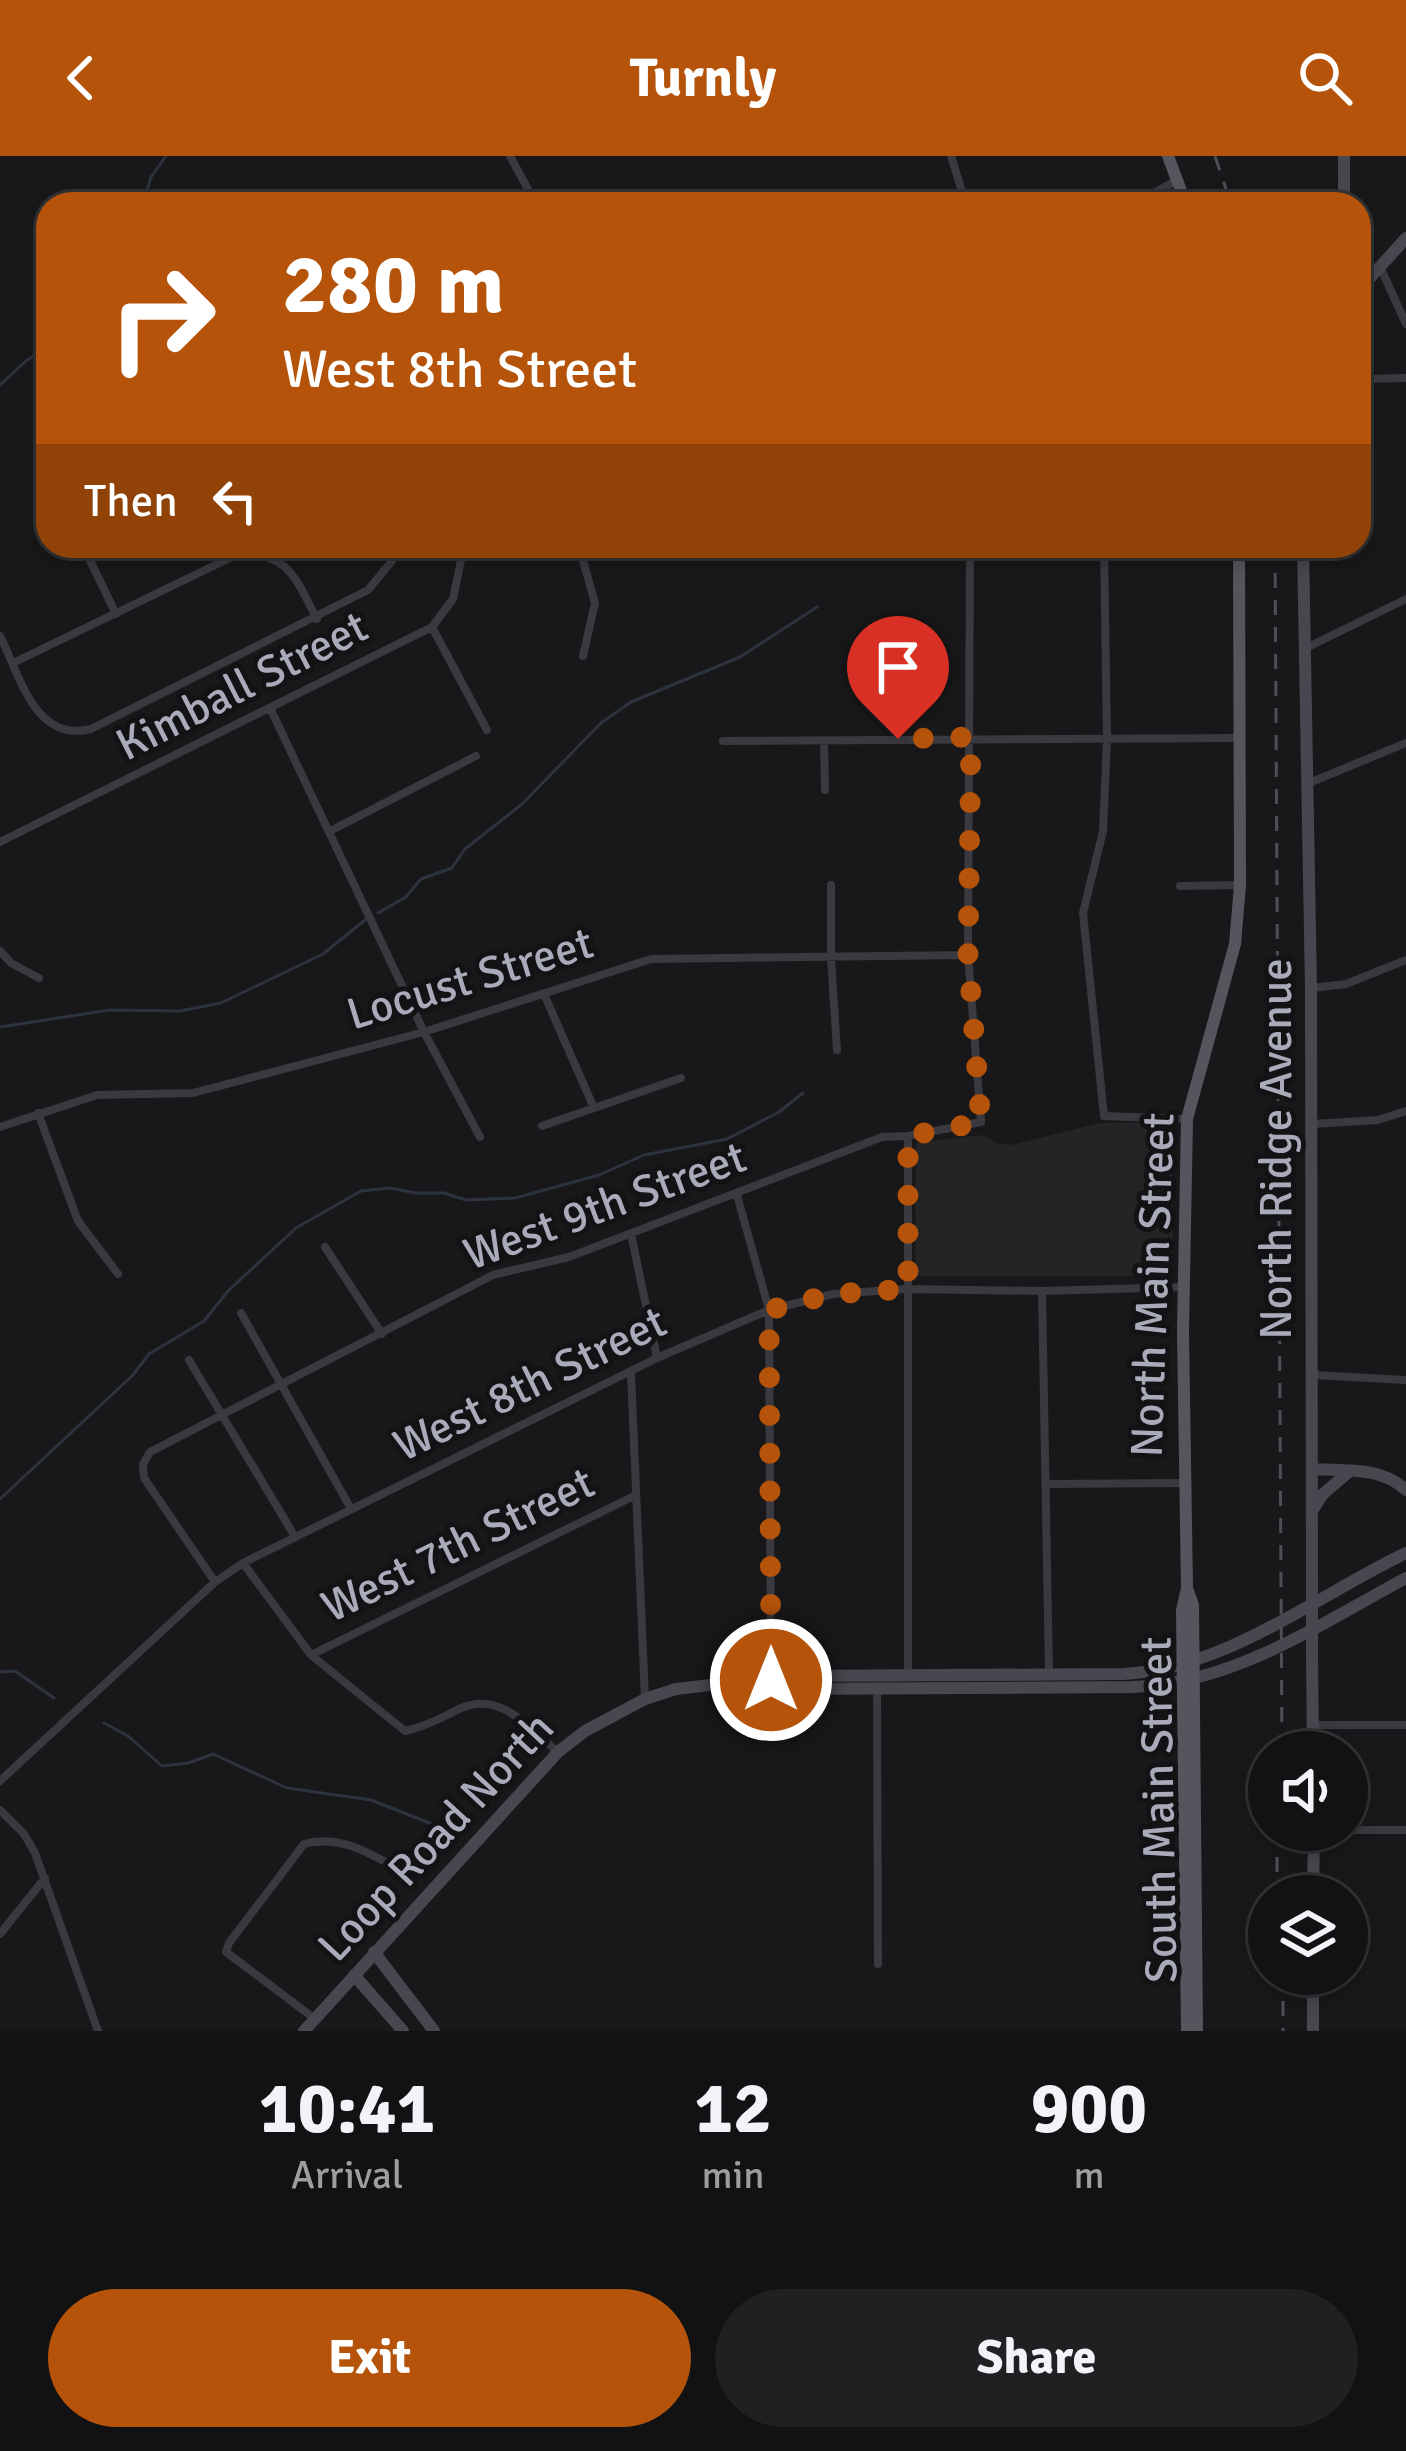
<!DOCTYPE html>
<html lang="en">
<head>
<meta charset="utf-8">
<style>
	body { margin:0; font-family:Signika,sans-serif; background:#1f2022; color:#f1f3f6; height:100vh; display:flex; flex-direction:column; font-size:45px; white-space:nowrap }
	* { box-sizing:border-box; margin:0 }
	p { font-size:39px; color:#9c9ea0 }
	.icon { flex:none; width:66px; height:66px; fill:none; stroke:currentColor; stroke-width:2; stroke-linecap:round; stroke-linejoin:round }
	.map { position:relative; height:1875px; overflow:hidden }
	.panel { display:flex; flex-direction:column; background:#121214; flex:1 }
	.panel>* { flex:none }
	.guide { position:absolute; left:36px; top:36px; width:1335px; height:366px; border-radius:36px; box-shadow:0 6px 18px #0003,0 0 0 3px #313234; background:#b45309; color:#fff; overflow:hidden }
	.buttons { position:absolute; left:1248px; top:1575px; display:grid; gap:24px }
	.buttons a { display:grid; place-items:center; width:120px; height:120px; border-radius:50%; background:#121214; box-shadow:0 6px 18px #0003,0 0 0 3px #313234; font-size:60px }
	.pin { position:absolute; display:grid; place-items:center; width:102px; height:102px; color:#fff; margin:-123px -51px; border-radius:50% 50% 50% 0; rotate:-45deg; box-shadow:0 0 12px #0007 }
	.pin .icon { rotate:45deg }
	.me { position:absolute; width:132px; margin:-66px; rotate:0deg; stroke-linejoin:round; filter:drop-shadow(0 0 9px #0008) }
	.turn { display:flex; align-items:center; gap:42px; height:252px; padding:0 48px; font-size:54px }
	.turn .icon { width:156px; height:156px; stroke-width:2.5 }
	.turn b { display:block; font-size:84px; line-height:102px }
	.then { display:flex; align-items:center; height:114px; padding:0 48px; background:#0003; gap:24px; font-size:45px }
	.eta { display:flex; justify-content:space-evenly; align-items:center; height:204px; text-align:center }
	.eta b { font-size:72px; font-weight:700; line-height:84px }
	.action { display:flex; gap:24px; margin-top:auto; padding:24px 48px }
	.action a { flex:1; height:138px; border-radius:72px; background:#b45309; color:#fff; font-size:48px; font-weight:700; line-height:138px; text-align:center }
	.action a+a { background:#1f2022; color:#f1f3f6 }
	header { display:flex; justify-content:space-between; align-items:center; height:156px; padding:0 48px; background:#b45309; color:#fff; font-size:54px; font-weight:700 }
	.map>svg:first-child { display:block }
	.built { fill:#242427 }
	.lines { fill:none; stroke-linecap:round; stroke-linejoin:round }
	.stream { stroke:#2d333e; stroke-width:3 }
	.street { stroke:#39393f; stroke-width:8 }
	.secondary { stroke:#47474f; stroke-width:12 }
	.primary { stroke:#55555e; stroke-width:12 }
	.rail { stroke:#4e4e56; stroke-width:3; stroke-dasharray:15 12; stroke-linecap:butt }
	.secondary-bridge { stroke:#47474f; stroke-width:12 }
	.route { stroke:#b45309; stroke-width:21; stroke-dasharray:0 37.8 }
	.labels { text-anchor:middle; dominant-baseline:central; stroke-width:10; stroke-linejoin:round; paint-order:stroke }
	.street-label { font-size:45px; fill:#aaabba; stroke:#131315 }
</style>
</head>
<body>
<header><svg class="icon" aria-label="back" viewBox="0 0 24 24"><path d="M15 5l-7 7 7 7"/></svg>Turnly<svg class="icon" aria-label="search" viewBox="0 0 24 24"><circle cx="10" cy="10" r="6"/><path d="M15 15l6 6"/></svg></header>
<div class="map">
<svg width="1406" height="1875" viewBox="0 0 1406 1875">
	<rect width="100%" height="100%" fill="#18181a"/>
	<path class="built" d="M1172 966 1173 1120H915L916 987 983 979 996 987 1011 989 1100 967Z"/>
	<g class="lines">
		<path class="stream" d="M143 48 151 21 166 0
			M0 229 27 204 48 192
			M378 757 406 741 421 723 452 712 465 693 522 648 601 567 631 546 740 501 817 451
			M0 871 110 854 180 855 221 847 323 798 365 764
			M0 1343 132 1220 149 1198 204 1165 228 1135 296 1072 361 1035 390 1032 416 1037H444L466 1044 515 1042 599 1019 644 999 727 983 779 956 803 937
			M0 1516 15 1515 54 1542
			M104 1567 128 1580 162 1610 188 1607 213 1598 287 1632 371 1644 432 1668"/>
		<path class="street" d="M510 0 536 48
			M951 0 966 48
			M1135 48 1177 24
			M1381 113 1406 168
			M1359 223 1406 222
			M83 390 116 458
			M579 390 595 447 583 500
			M1104 390 1107 584 1103 675 1083 757 1104 960 1187 963
			M583 399 604 390
			M432 471 487 574
			M0 480C20 520 35 587 91 573L368 434 392 405 397 390
			M1306 492 1406 443
			M13 507 236 399C289 395 295 422 317 463
			M271 554 424 876 480 981
			M723 585 1239 582
			M824 585 825 634
			M1309 627 1406 587
			M332 674 476 600
			M0 686 432 471 453 443 464 390
			M831 729V802L837 894
			M1180 730 1239 729
			M0 795 11 807 39 822
			M1312 832 1346 828 1406 804
			M544 838 594 952
			M38 957 78 1065 118 1118
			M1312 968 1378 964 1406 955
			M542 970 681 922
			M0 971 97 939 193 937 424 876 651 803 968 799
			M737 1039 769 1154 771 1523
			M631 1078 657 1202
			M325 1091 382 1178
			M1042 1135 1049 1518
			M241 1157 350 1351
			M189 1204 294 1379
			M631 1218 645 1542
			M1313 1219 1406 1224
			M1047 1328 1183 1327
			M243 1407 311 1499 405 1575C424 1571 442 1562 459 1553 500 1534 528 1571 558 1596
			M215 1426 144 1322 143 1308 150 1296 493 1119 569 1101 882 981 908 980 981 966 968 799 970 390
			M311 1499 634 1340
			M908 1519V980
			M877 1533 878 1808
			M1313 1569H1406
			M0 1625 215 1426 243 1407 657 1202 769 1154 833 1138 907 1133 1042 1135 1183 1131
			M0 1654 24 1678 35 1697 98 1875
			M1347 1674H1406
			M0 1778 45 1722
			M315 1863 226 1796 229 1787 304 1688C341 1678 370 1698 402 1715"/>
		<path class="secondary" d="M1344 0V48
			M1359 134 1406 82
			M1303 390 1311 832 1312 1421
			M1312 1313C1345 1315 1381 1310 1406 1334
			M1312 1355 1323 1338 1350 1315
			M1312 1498 1313 1596
			M771 1524 782 1533 1133 1531C1233 1528 1320 1468 1406 1422
			M1313 1740 1314 1674
			M374 1796 434 1875
			M1313 1818V1875
			M354 1819 403 1875
			M304 1875 558 1596 585 1575 645 1543 676 1533 787 1520 1123 1518C1226 1513 1316 1440 1406 1397"/>
		<path class="primary" d="M1168 0 1186 48
			M1187 1432 1193 1449 1197 1875
			M1187 1875 1182 1454 1187 1432 1183 1176 1187 963 1235 788 1240 729 1239 390"/>
		<path class="rail" d="M1215 0 1231 48
			M1275 390 1282 1596
			M1277 1674V1740
			M1283 1818V1875"/>
		<path class="secondary-bridge" d="M1312 1421V1498"/>
	</g>
	<g class="lines">
		<path class="route" d="M771 1524 769 1154 832 1138 908 1133V980L981 966 968 799 971 581 898 583"/>
	</g>
	<g class="labels">
		<g class="street-label">
			<text transform="translate(242 530) rotate(-27)">Kimball Street</text>
			<text transform="translate(470 823) rotate(-17)">Locust Street</text>
			<text transform="translate(1276 993) rotate(-90)">North Ridge Avenue</text>
			<text transform="translate(605 1050) rotate(-20)">West 9th Street</text>
			<text transform="translate(1153 1129) rotate(-88)">North Main Street</text>
			<text transform="translate(530 1228) rotate(-26)">West 8th Street</text>
			<text transform="translate(458 1389) rotate(-26)">West 7th Street</text>
			<text transform="translate(1159 1654) rotate(-91)">South Main Street</text>
			<text transform="translate(436 1681) rotate(-47)">Loop Road North</text>
		</g>
	</g>
</svg>
<div class="buttons">
<a><svg class="icon" aria-label="sound" viewBox="0 0 24 24"><path d="M4 9h4l5-4v14l-5-4H4zM17 9q2 3 0 6"/></svg></a>
<a><svg class="icon" aria-label="layers" viewBox="0 0 24 24"><path d="M12 4l9 5-9 5-9-5zM3 14l9 5 9-5"/></svg></a>
</div>
<div class="pin" style="left:898px;top:583px;background:#d93025"><svg class="icon" aria-label="arrive" viewBox="0 0 24 24"><path d="M6 21V4h12l-3 4 3 4H6"/></svg></div>
<svg class="me" style="left:771px;top:1524px" viewBox="-20 -20 40 40"><circle r="17" fill="#b45309" stroke="#fff" stroke-width="3"/><path d="M0-11L8 9 0 5-8 9z" fill="#fff"/></svg>
<div class="guide">
<div class="turn"><svg class="icon" aria-label="right" viewBox="0 0 24 24"><path d="M7 20v-9h11M14 6l5 5-5 5"/></svg><div><b>280 m</b>West 8th Street</div></div>
<div class="then">Then<svg class="icon" aria-label="left" viewBox="0 0 24 24"><path d="M17 20v-9H6M10 6l-5 5 5 5"/></svg></div>
</div>
</div>
<section class="panel">
<div class="eta">
<div><b>10:41</b><p>Arrival</p></div>
<div><b>12</b><p>min</p></div>
<div><b>900</b><p>m</p></div>
</div>
<div class="action"><a>Exit</a><a>Share</a></div>
</section>
</body>
</html>
